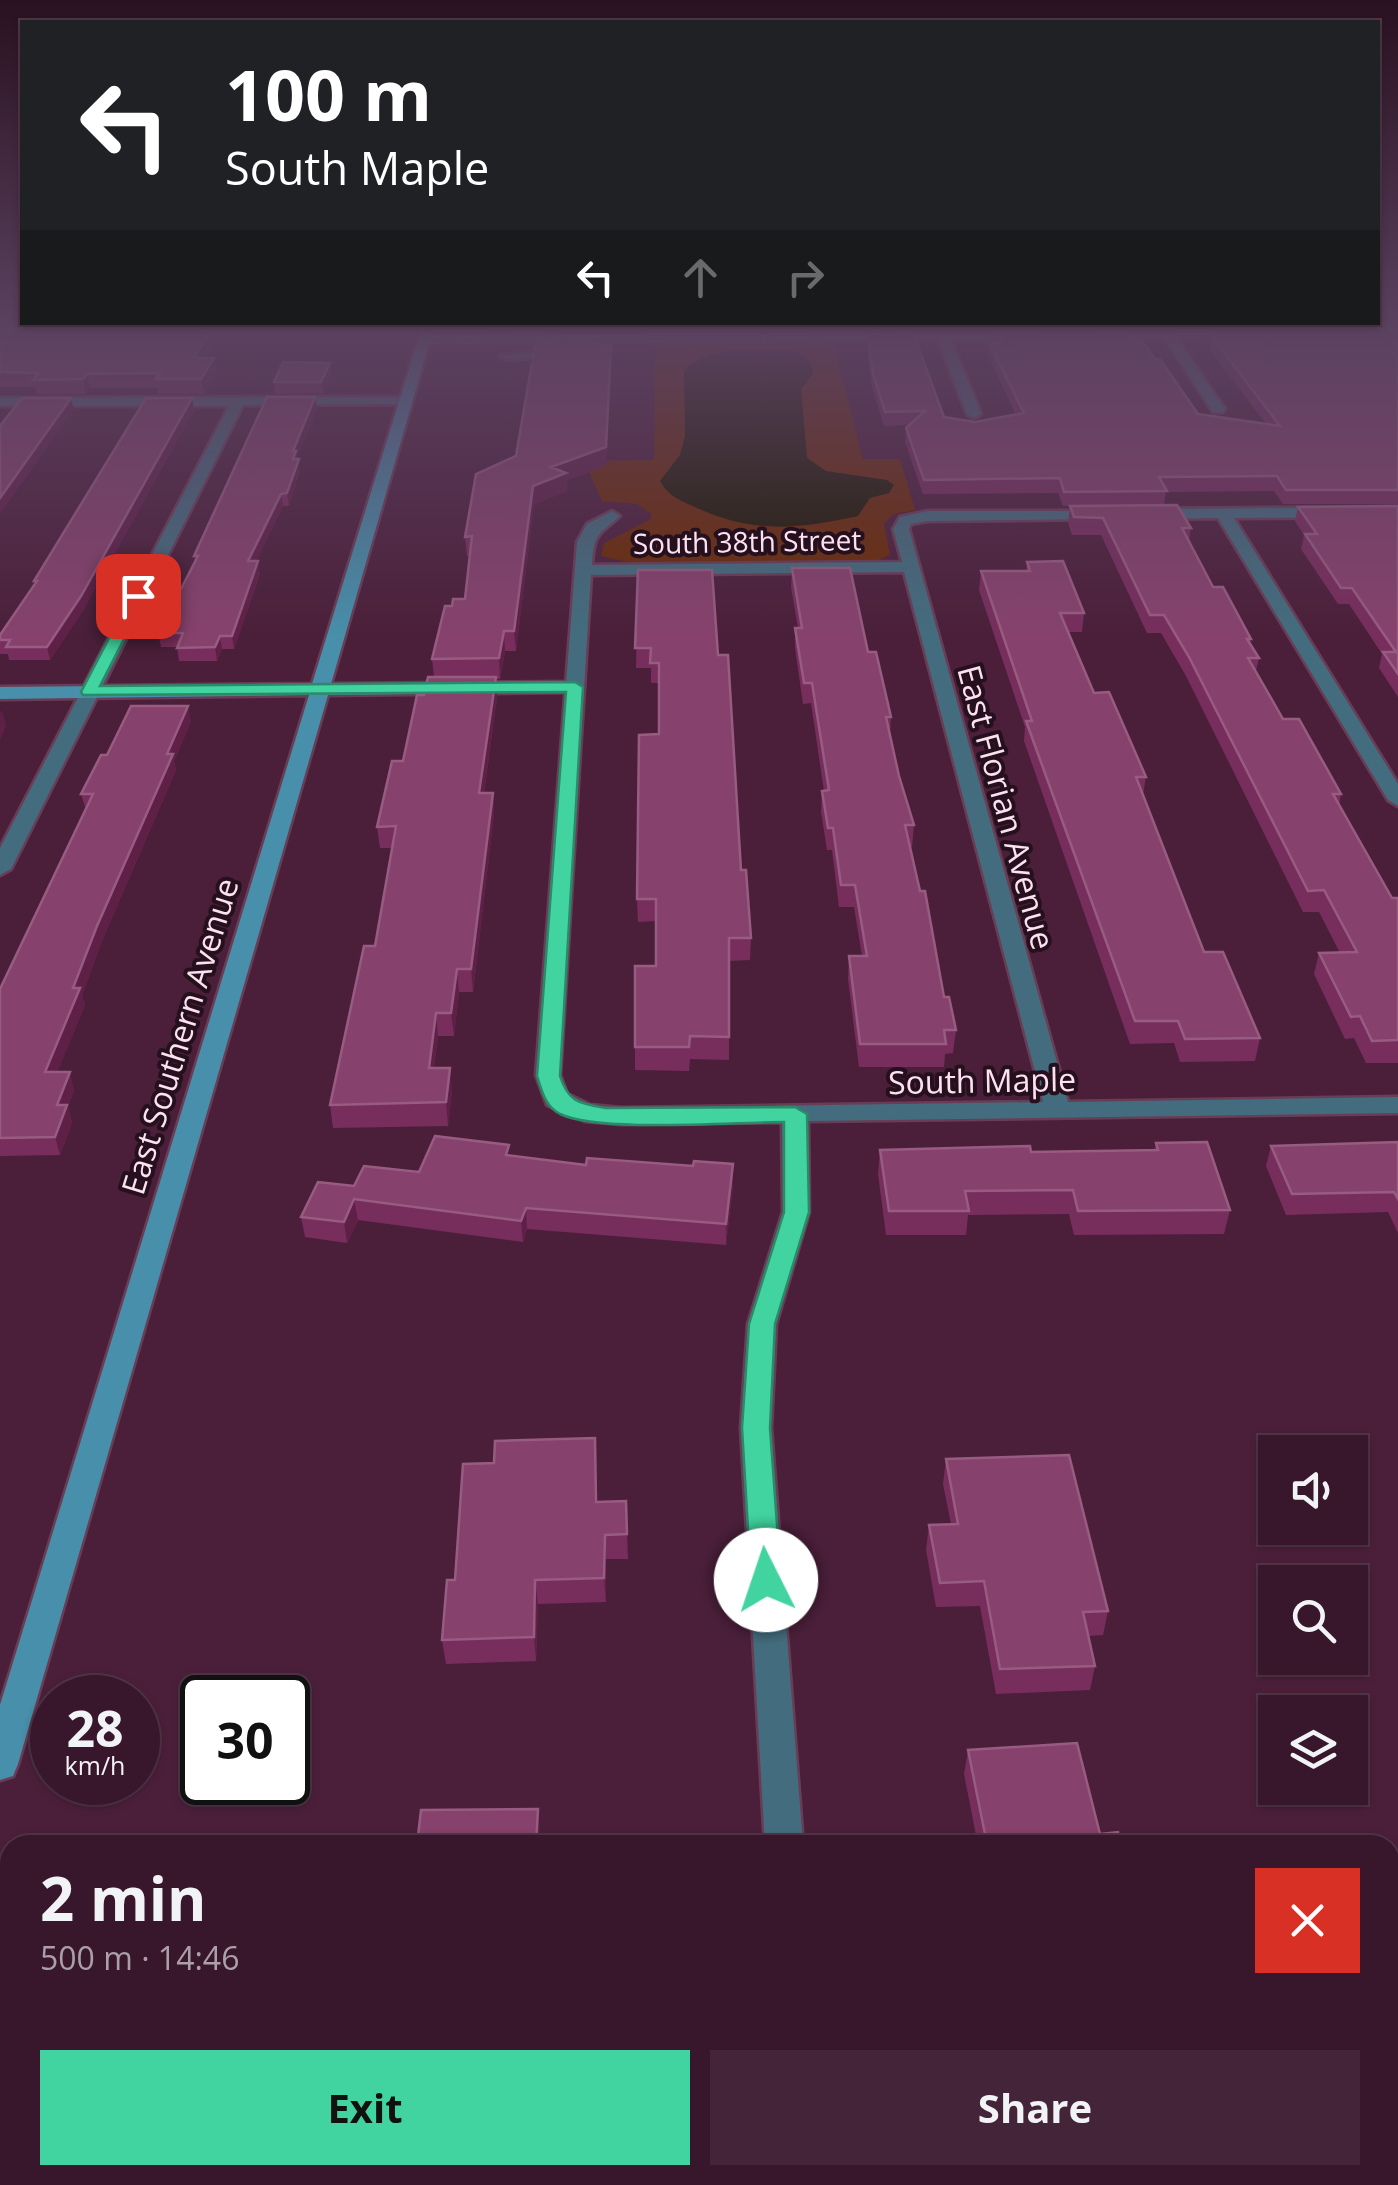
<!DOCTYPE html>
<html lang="en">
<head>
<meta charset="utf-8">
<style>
	body { margin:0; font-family:"Open Sans",sans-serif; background:#432438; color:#f1f3f6; height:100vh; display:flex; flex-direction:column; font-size:38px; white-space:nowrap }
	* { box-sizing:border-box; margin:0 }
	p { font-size:32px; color:#ab9fa9 }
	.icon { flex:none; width:55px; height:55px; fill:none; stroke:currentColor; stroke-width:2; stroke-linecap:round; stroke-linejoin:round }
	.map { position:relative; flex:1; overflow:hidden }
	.sheet { position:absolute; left:0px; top:1835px; width:1400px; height:350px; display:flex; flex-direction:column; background:#38172c; border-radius:30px 30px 0 0; box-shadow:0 2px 8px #0004,0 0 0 2px #523648 }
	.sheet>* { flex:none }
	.banner { position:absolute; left:20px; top:20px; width:1360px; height:305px; border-radius:0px; box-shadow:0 2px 8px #0004,0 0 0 2px #523648; background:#202124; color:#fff; overflow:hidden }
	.controls { position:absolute; left:1258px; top:1435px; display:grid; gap:20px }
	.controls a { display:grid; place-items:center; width:110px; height:110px; border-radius:0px; background:#38172c; box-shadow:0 2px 8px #0004,0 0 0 2px #523648; font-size:50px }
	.speed { position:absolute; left:30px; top:1675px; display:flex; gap:20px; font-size:50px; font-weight:700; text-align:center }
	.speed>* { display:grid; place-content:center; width:130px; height:130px; border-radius:50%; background:#38172c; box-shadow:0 2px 8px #0004,0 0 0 2px #523648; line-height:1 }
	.speed small { font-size:25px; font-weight:400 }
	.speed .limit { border:5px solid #111; border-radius:15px; background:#fff; color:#111 }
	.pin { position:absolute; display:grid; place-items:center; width:85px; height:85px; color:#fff; margin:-42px; border-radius:20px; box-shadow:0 5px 15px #0006 }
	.me { position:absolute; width:110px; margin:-55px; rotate:356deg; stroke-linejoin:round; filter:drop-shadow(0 0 8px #0008) }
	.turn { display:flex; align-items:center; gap:35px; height:210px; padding:0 40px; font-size:45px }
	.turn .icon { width:130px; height:130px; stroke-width:2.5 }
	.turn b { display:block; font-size:70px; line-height:85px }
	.lanes { display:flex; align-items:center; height:95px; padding:0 40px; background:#0003; justify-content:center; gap:50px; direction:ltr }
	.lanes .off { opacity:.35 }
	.round { display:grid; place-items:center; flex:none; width:105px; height:105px; border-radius:0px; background:#432438 }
	.summary { display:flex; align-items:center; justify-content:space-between; height:170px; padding:0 40px }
	h1 { font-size:60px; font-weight:700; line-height:75px }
	.button { display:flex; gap:20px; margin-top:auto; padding:20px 40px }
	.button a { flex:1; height:115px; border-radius:0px; background:#42d4a0; color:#111; font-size:40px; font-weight:700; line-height:115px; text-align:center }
	.button a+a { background:#432438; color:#f1f3f6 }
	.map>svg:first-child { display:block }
	.green { fill:#6b2a03 }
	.water { fill:#1b1900 }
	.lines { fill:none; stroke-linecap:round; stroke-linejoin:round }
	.lane-casing { stroke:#683e57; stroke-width:6 }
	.street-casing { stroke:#683e57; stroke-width:5 }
	.secondary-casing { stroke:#683e57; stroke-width:5 }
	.lane { fill:#436d7e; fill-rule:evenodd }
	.street { fill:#436d7e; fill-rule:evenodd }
	.secondary { fill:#478faa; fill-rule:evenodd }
	.wall { fill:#772e5c }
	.shaded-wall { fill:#5f2048 }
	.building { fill:#86426c; stroke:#985b81; stroke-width:2.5 }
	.route { fill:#42d4a0; stroke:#2b8a68; stroke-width:2.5 }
	.labels { text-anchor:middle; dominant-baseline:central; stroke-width:8; stroke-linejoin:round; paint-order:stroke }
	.far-street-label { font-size:28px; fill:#fee1f0; stroke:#25111d }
	.street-label { font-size:32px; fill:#fee1f0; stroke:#25111d }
</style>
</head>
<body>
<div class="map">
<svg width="1398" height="2185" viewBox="0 0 1398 2185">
	<rect width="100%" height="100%" fill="#4b1f3a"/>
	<path class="green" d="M833 342 863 459H900L915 510 893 514 884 524 890 555 879 560 630 563 601 556 604 543 651 519V514L637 504 602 501 584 461 654 460 655 344Z"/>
	<path class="water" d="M785 350 796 351 811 363 813 374 801 389 807 458 826 471 887 480 894 485 889 493 870 498 858 516C798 529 755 534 697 508 680 500 669 497 660 481L680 455 685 436 684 372C707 345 752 350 785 350Z"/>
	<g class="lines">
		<g class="lane-casing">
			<path id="lane" d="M539 352 543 357 506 359 500 356Z"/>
		</g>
		<g class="street-casing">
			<path id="street" d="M1132 330H1229L1223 334 1175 336 1225 409 1223 412H1213L1163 336 1099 339 1093 335Z
				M943 332H1029L1035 336 1029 340H951L981 414 974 418 967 414 938 340 424 344 418 340 424 336Z
				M405 397 410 398V404L243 405 11 869 0 875V848L229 406H0V398Z
				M1398 507V517L1234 518 1398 784V806L1388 800 1218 518 1148 519 1140 514 1148 509Z
				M612 511 620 516C598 536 594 532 592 565L902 562 893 529 900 517 928 511H1108V517L1103 519 928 521 911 524 909 529 1068 1102 1398 1097V1113L808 1121 809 1212 776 1324 771 1428 803 1845H765L741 1428 748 1324 783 1212 782 1122 621 1124 585 1121 547 1105 536 1075 577 542 587 524ZM904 572 1043 1102 621 1108 590 1105 567 1094 560 1075 591 575Z
				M785 2175H827L829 2185H785Z"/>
		</g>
		<g class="secondary-casing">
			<path id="secondary" d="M421 330H433L331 684 575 682 584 687 575 692 328 695 18 1764 13 1776 0 1780V1705L309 695 0 699V687L312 684Z"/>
		</g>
		<use href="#lane" class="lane"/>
		<use href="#street" class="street"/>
		<use href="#secondary" class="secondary"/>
	</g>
	<path class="wall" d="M0 330H223L205 358 217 373 204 394H158L157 388H90L86 394H37L35 387H0Z
		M1374 330H1398V340Z
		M1213 331 1398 340V504H1283L1274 491 1166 492 1164 505 1191 528 1189 541 1213 587 1251 639 1250 644 1259 658 1256 671 1283 719 1341 794 1339 805 1392 898H1398V1063H1366L1354 1038 1345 1039 1314 974 1319 953H1340L1319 912H1303L1186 676 1161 633H1147L1101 535H1072L1068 523 1070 506H1063L1058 493 923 494 905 442 906 428 910 425 884 426 872 387 867 348 868 335 944 417 975 422 1016 415 988 355 989 343H997L998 334 1198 414 1266 424 1210 350Z
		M559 344 611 362 606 465 567 480V491L534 504 516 651H505L500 679H496L497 697 484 793H493L494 814 473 992H459L454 1036H438L434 1068 452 1091 448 1126 333 1128 330 1105 375 946 392 848H380L377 827 403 761 424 695 434 677 432 659 452 606 465 599 470 556H467L465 537 516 456Z
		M330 363 331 373 323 393 275 394 274 382Z
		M315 397 317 408 297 457 300 471 289 506H283L256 561 260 574 234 649H222L217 661H179L177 647H161L158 633 195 562 194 556Z
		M194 410 84 609 50 660H9L8 654H0V635L35 584 34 581Z
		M1398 506V697L1379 668 1382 654 1349 604H1338L1301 549 1304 535 1295 521 1298 507Z
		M1027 562 1084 613 1082 632H1068L1094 693 1146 777 1143 794 1204 952 1260 1038 1255 1061 1180 1062 1174 1043 1130 1044 1024 741 1025 727 979 590 981 571H1026Z
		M792 568 868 652 891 717 890 736 899 776 914 825 912 847H910L944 997 956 1030 953 1053 945 1054 944 1067H859L848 979 849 956H862L854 907H839L832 850H827L821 812 822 791H824L811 703 803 704 795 648V628H798L791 587Z
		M638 570 718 655 741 870 751 938 750 960 729 961V1060L690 1059 689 1071 635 1070V1047L656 966V921L638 922 637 899 659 734V683H651V668H636Z
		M191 721 174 761 176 770 101 943 82 995 85 1005 57 1072 74 1090 68 1107 72 1123 60 1155 0 1156V989L86 810 81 794 107 755Z
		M1398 1142V1233L1388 1212 1286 1215 1266 1166 1271 1146Z
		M1156 1143 1230 1210 1224 1234 1074 1235 1069 1214 968 1215 966 1235H886L878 1174 880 1150 1031 1152 1154 1150Z
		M510 1156 586 1165 693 1166 733 1164V1185L726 1245 527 1229 523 1242 358 1220 347 1243 305 1237 301 1217 354 1186 419 1172Z
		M595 1438 597 1502 626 1501 628 1559H606V1602L538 1604 536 1661 446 1664 442 1640 455 1580 494 1463Z
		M946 1459 1108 1611 1103 1635 1088 1636 1095 1666 1090 1690 996 1694 980 1606 936 1607 926 1550 929 1525 951 1524 943 1484Z
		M968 1750 1100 1834 1121 1845H972L973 1835H976L964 1774Z
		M1398 2004V2101L1390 2102V2005Z"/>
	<path class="shaded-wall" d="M212 330H223L197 373 194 358Z
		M611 345 606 465 567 480V491L534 504 516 651 514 631 533 486 551 467Z
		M214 358 217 373 204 394 201 379Z
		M330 363 331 373 323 393 321 382Z
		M87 374 90 388 86 394 83 379Z
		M315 397 317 408 297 457V463L294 471 293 451Z
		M71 398 74 410 0 514V498Z
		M192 398 194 410 84 609 50 660 47 647Z
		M299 459 300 471 289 506 287 493Z
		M281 494 283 506 250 574 248 561Z
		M258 561 260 574 234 649 232 636Z
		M504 631 505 651 500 679 499 658Z
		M220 636 222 649 217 661 215 647Z
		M496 677 497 697 481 814 479 793Z
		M188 706 191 721 174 761 176 770 101 943 82 995 85 1005 50 1090 45 1072 73 988 97 926Z
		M2 710 6 726 0 740V714Z
		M493 793 494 814 473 992 471 969Z
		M457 969 459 992 454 1036 451 1013Z
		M436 1013 438 1036 431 1092 429 1068Z
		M450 1068 452 1091 448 1126 446 1102Z
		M70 1072 74 1090 68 1107 72 1123 60 1155 55 1137 57 1105Z
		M733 1164V1185L726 1245V1224Z
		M354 1199 358 1220 347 1243 344 1222Z
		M526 1208 527 1229 523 1242 521 1221Z
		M605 1535 606 1559V1602L604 1578Z
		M535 1580 538 1604 536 1661 534 1637Z
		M538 1809 540 1831 539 1845H536Z"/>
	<path class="building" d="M0 330H212L194 358H214L201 379H156L160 373 87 374 83 379 33 380 39 373 0 372Z
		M1264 330H1371L1398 340V354H1394L1398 359V490H1286L1277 476 1159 477 1167 491 1064 492 1060 478 924 480 906 428 925 411 885 412 873 374 868 335H914L944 417 975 422 1024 413 989 343 1002 342 998 334H1129L1134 340H1142L1155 359H1160L1198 414 1280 426 1212 337H1217L1213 331Z
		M556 341 559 344 611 345 606 447 551 467 566 473 533 486 514 631H504L499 658 432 659 445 606H452L453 599H465L472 536 465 537 476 474 516 456 535 345Z
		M283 362 330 363 321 382H274Z
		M267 397H315L293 451H296L293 459H299L287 493 281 494 248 561H258L232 636H220L215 647 177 648 183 633H158L198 556H194Z
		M22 398H71L0 498V426Z
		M146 398H192L81 596 47 647H6L10 640H0V635L37 581H34Z
		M1177 505 1191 528H1182L1213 587H1223L1251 639H1247L1259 658H1248L1283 719H1299L1341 794H1333L1392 898H1398V1040L1372 1041 1360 1016 1351 1017 1319 953 1357 952 1324 890 1308 891 1189 657 1164 615H1150L1103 518 1074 517 1070 506Z
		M1398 506V674L1383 652H1396L1352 588H1341L1305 534H1317L1298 507Z
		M1063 561 1084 613H1060L1094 693 1109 692 1146 777H1136L1204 952H1223L1260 1038 1185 1039 1178 1021H1135L1026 721H1032L981 571H1030L1027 562Z
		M792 568H850L868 652H876L891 717H886L899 776 914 825H905L920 891H925L944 997H949L956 1030H944L946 1044H860L849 956H867L855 885H841L833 828H828L822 791 829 790 812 683H804L795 628H802Z
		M638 570H712L718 655H728L741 870H746L751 938H729V1037L690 1036 689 1047H635V966H656V899H637L639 735 659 734V663H650L651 648H635Z
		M428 677H496L479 793H493L471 969H457L451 1013H436L429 1068H450L446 1102 330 1105 364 946H375L396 826 377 827 392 761H403L417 695H424Z
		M131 706H188L167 754H173L97 926 73 988H80L45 1072H70L57 1105H67L55 1137 0 1138V989L93 794H81L101 755H107Z
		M435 1136 509 1145 506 1155 586 1165 587 1158 693 1166 694 1161 733 1164 726 1224 526 1208 521 1221 354 1199 344 1222 301 1217 318 1182 354 1186 364 1166 419 1172Z
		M1207 1142 1230 1210 1078 1211 1073 1190 965 1191 969 1211H889L880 1150 1030 1146 1031 1152 1158 1150 1156 1143Z
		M1398 1142V1199L1394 1192 1292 1194 1271 1146Z
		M595 1438 596 1502 626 1501 627 1534 605 1535 604 1578 535 1580 534 1637 442 1640 447 1580H455L463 1464 494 1463 495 1441Z
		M1069 1455 1108 1611 1083 1612 1095 1666 1000 1669 984 1581 940 1583 929 1525 958 1524 946 1459Z
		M1077 1743 1100 1834 1118 1832 1121 1845H975L973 1835 985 1834 968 1750Z
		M538 1809 536 1845H417L421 1810Z
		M1398 2004V2087H1390V2005Z
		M1052 2175H1093L1096 2185H1033L1032 2178Z"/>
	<linearGradient id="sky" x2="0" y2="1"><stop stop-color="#291120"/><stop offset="0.52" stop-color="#5b4260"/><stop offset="1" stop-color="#5b4260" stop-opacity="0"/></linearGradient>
	<rect width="1398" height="636" fill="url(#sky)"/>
	<path class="route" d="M138 592 146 596 100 686 575 682 583 687 560 1076C568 1102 579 1103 605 1108L795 1107 807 1114 809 1212 775 1324 770 1428 781 1580 777 1589 766 1593 756 1589 751 1580 742 1428 749 1324 784 1212V1122C733 1122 601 1133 560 1114 545 1106 542 1091 537 1076L566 692 83 695 81 692 131 596Z"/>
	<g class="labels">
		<g class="far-street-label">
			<text transform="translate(747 541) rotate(-1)">South 38th Street</text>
		</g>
		<g class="street-label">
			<text transform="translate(1007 807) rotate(75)">East Florian Avenue</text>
			<text transform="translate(179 1036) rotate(-73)">East Southern Avenue</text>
			<text transform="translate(982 1080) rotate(-1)">South Maple</text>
		</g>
	</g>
</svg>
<div class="controls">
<a><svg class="icon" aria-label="sound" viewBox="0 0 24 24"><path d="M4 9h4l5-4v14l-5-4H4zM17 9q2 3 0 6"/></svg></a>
<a><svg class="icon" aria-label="search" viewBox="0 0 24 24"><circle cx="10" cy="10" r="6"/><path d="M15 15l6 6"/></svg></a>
<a><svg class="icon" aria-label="layers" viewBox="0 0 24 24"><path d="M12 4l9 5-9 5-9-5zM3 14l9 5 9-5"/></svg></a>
</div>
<div class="speed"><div>28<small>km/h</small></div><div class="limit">30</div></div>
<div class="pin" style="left:138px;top:596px;background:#d93025"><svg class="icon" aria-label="arrive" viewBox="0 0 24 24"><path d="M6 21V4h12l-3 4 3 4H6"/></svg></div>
<svg class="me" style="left:766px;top:1580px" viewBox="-20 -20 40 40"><circle r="19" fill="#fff"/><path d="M0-13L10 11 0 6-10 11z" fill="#42d4a0"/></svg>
<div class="banner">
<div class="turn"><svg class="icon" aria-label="left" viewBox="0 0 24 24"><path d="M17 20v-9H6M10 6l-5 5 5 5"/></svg><div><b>100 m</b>South Maple</div></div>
<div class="lanes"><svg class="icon" aria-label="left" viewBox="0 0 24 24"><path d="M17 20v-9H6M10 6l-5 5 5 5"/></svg><svg class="icon off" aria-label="ahead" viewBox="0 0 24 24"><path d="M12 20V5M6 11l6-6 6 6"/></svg><svg class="icon off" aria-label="right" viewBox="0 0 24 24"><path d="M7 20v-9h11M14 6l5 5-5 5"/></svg></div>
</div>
<section class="sheet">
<div class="summary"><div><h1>2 min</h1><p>500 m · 14:46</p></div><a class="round" style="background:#d93025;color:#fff"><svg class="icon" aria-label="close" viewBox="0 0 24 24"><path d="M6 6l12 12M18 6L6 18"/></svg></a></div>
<div class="button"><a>Exit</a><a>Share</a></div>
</section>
</div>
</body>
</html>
